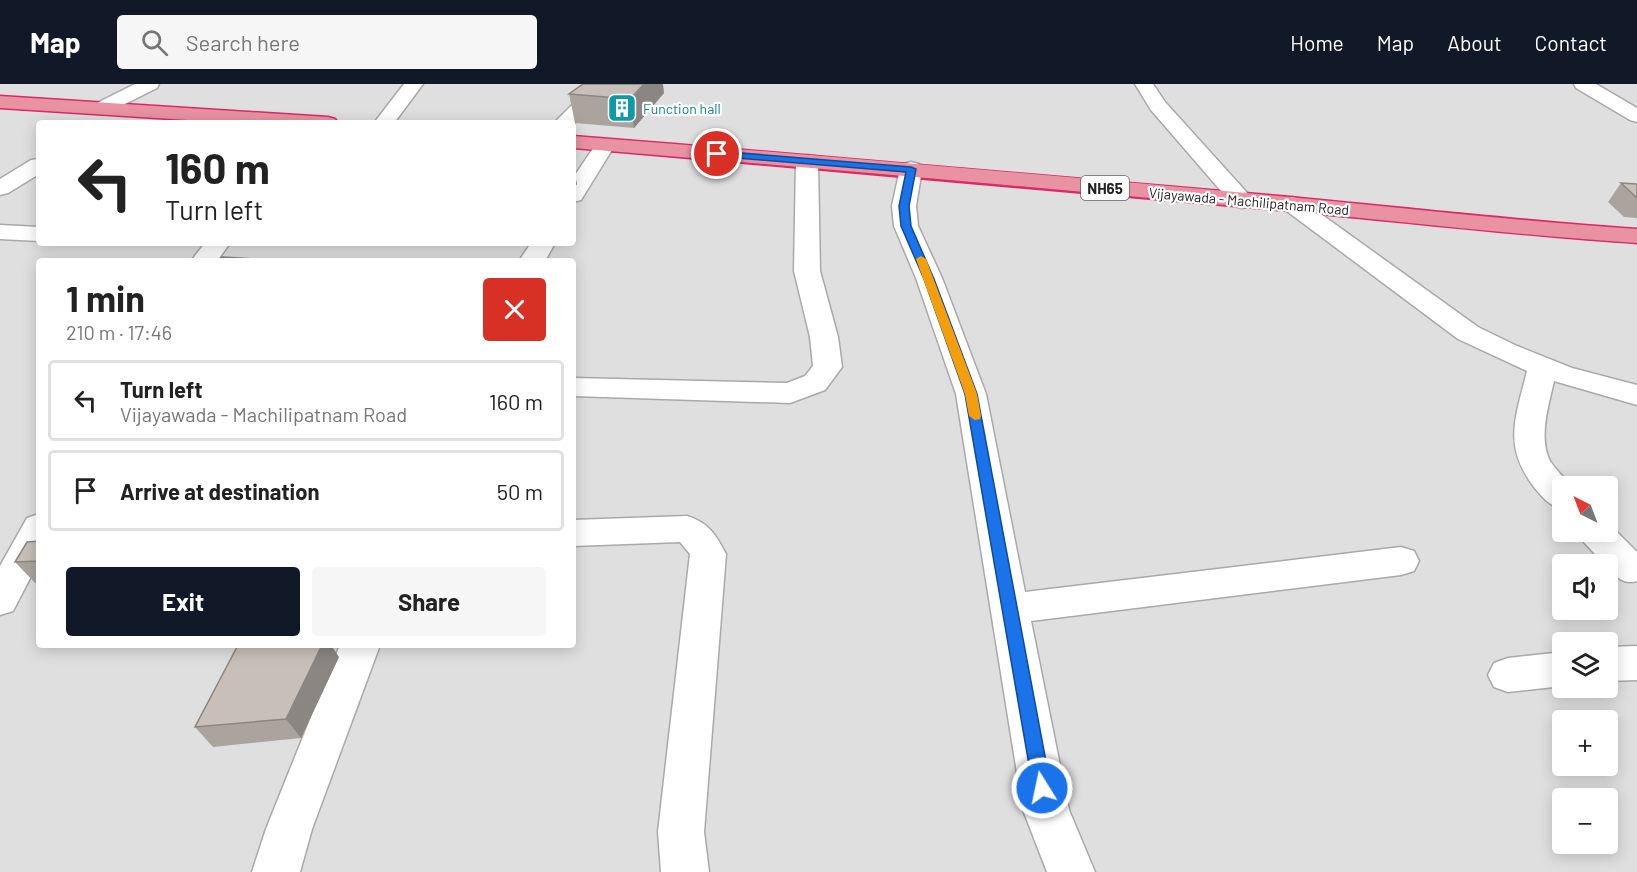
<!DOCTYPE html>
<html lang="en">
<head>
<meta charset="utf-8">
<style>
	body { margin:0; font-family:Barlow,sans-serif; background:#f6f6f6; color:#222; height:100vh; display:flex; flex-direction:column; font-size:22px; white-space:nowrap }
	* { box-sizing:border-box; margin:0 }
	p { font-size:20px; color:#767676 }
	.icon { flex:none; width:33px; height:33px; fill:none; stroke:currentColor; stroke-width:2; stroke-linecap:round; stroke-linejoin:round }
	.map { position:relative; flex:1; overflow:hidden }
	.panel { position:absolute; left:36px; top:174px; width:540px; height:390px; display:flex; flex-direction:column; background:#fff; border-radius:6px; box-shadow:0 3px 15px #0003 }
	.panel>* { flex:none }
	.top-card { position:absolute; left:36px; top:36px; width:540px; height:126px; border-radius:6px; box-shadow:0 3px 15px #0003; background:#fff; color:#222; overflow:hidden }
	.needle { width:39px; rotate:318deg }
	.controls { position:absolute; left:1552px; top:392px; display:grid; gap:12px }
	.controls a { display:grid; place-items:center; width:66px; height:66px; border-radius:6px; background:#fff; box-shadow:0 3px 15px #0003; font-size:30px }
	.pin { position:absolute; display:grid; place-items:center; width:51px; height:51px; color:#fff; margin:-26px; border:3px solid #fff; border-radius:50%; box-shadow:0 2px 6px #0007 }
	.me { position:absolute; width:66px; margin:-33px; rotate:350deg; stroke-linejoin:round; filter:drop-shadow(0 0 4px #0008) }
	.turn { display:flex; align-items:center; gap:21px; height:126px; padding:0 30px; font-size:27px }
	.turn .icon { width:78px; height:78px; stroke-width:2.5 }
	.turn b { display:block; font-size:42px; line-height:51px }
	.round { display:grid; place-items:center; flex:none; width:63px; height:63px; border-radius:6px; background:#f6f6f6 }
	.headline { display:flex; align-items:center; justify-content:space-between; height:102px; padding:0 30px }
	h1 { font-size:36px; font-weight:700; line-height:45px }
	.action { display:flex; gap:12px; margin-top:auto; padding:12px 30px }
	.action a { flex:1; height:69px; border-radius:6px; background:#111827; color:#fff; font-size:24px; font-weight:700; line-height:69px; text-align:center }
	.action a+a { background:#f6f6f6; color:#222 }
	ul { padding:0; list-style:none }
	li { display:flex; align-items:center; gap:18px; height:81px; margin:0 12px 9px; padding:0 18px; border:3px solid #e0e0e0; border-radius:6px }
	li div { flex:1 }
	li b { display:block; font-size:22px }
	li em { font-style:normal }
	header { display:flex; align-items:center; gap:36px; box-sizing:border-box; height:84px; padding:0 30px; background:#111827; color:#fff }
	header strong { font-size:28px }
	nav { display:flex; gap:33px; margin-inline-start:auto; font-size:21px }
	.search { width:420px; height:54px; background:#f6f6f6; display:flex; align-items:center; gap:15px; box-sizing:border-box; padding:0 21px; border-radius:6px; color:#767676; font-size:22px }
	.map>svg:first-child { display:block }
	.residential { fill:#e0dfdf; fill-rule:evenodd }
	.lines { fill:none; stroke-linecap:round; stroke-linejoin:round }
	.minor-casing { stroke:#a9a9a9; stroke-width:3 }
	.highway-casing { stroke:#dc2a67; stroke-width:3 }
	.minor { fill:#fff; fill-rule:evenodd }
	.highway { fill:#e892a2; fill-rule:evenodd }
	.wall { fill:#aba49e }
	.shaded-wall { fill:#8b8681 }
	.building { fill:#c7bfb8; stroke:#8b8681; stroke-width:1.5 }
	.route { fill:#1a73e8; stroke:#114b97; stroke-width:1.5 }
	.slow { fill:#f59e0b }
	.labels { text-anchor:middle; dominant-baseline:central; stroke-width:4.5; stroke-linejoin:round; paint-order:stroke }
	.far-culture-label { font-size:14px; fill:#0d838f; stroke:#fff; text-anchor:start }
	.far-street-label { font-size:14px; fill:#222; stroke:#fff }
	.shield { fill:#fff; stroke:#646464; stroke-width:1.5 }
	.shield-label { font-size:15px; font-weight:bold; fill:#222 }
</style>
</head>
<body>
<header>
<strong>Map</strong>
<div class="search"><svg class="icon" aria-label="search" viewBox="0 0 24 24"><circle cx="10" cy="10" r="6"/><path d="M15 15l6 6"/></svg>Search here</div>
<nav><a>Home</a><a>Map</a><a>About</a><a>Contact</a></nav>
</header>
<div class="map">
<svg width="1637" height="788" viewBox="0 0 1637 788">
	<rect width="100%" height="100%" fill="#f2efe9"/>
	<path class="residential" d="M0 0H1637V788H0ZM39 39H573V159H39ZM39 177H573V561H39ZM1563 402H1608V447H1563ZM1563 480H1608V525H1563ZM1563 558H1608V603H1563ZM1563 636H1608V681H1563ZM1563 714H1608V759H1563Z"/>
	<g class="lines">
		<g class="minor-casing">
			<path id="minor" d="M135 0H159L157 4 109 28H95L92 24 95 20Z
				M404 0H423L394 39H374Z
				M593 0H613L573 41V39H554Z
				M1135 0H1153L1165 18 1250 112 1253 117 1250 122 1242 124 1234 122 1151 26Z
				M1574 0H1596L1637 24V38L1630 36 1576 4Z
				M605 55 612 57 615 61 581 116 573 118V94L598 57Z
				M807 71 815 72 818 77 820 187 838 253 842 283 825 306 790 319 573 312V294L787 299 805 292 813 282 810 253 794 187 796 77 799 72Z
				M39 75V90L8 109 0 111V95L31 76Z
				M911 78 919 80 922 85 916 122 918 142 942 194 986 310 1025 508 1401 463 1414 467 1419 477 1414 487 1401 491 1031 537 1069 726 1095 788H1047L1023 726 956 310 916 194 894 142 892 122 900 85 903 80Z
				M1292 113 1300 115 1478 243 1517 262 1572 284 1637 301V321L1554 297C1549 320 1538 354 1550 377 1556 386 1564 394 1572 402H1563V426C1550 422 1543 414 1534 403 1502 361 1516 333 1527 287L1458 255 1284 125 1280 120 1284 115Z
				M0 141 39 143V157L0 155Z
				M205 159H230L217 177H191Z
				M531 159H555L545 177H519Z
				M39 430V477L13 527 0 531V482L27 434Z
				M687 432C709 439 716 451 726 470L704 748 709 788H661L658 748 690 470 680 458 573 462V436Z
				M1608 439 1637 468V497C1624 501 1616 493 1608 484V480H1604L1582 456 1577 447H1608Z
				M340 561H380L312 745 300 788H252L266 745Z
				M1637 562V596L1608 597V563Z
				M1563 568V602L1508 608 1494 603 1488 591 1494 579 1508 574Z"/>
		</g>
		<g class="highway-casing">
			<path id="highway" d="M0 12 328 33 335 35 338 39H235L0 24Z
				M573 52C805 70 1037 90 1268 111 1391 122 1514 137 1637 145V159C1514 151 1391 136 1268 125 1037 103 805 83 573 64Z"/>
		</g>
		<use href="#minor" class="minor"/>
		<use href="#highway" class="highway"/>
	</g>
	<path class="wall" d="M664 9 634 44 575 39 569 10Z
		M1621 99 1637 100V134L1624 133 1608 118Z
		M39 457V498L35 499 15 478Z
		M339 573 301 654 213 663 195 643Z"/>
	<path class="shaded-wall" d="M644 0H663L664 9 634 44 630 15Z
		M573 81 577 100 573 106Z
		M322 561H331L339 573 301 654 286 635Z"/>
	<path class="building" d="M583 0H644L630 15 569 10Z
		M1621 99 1637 100V114Z
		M222 173 270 176 217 177Z
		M39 457V477L15 478 27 458Z
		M238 561H322L286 635 195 643Z"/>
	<path class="route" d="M717 67 911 83 916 85 909 122 911 142 934 195 977 310 1051 704 1049 710 1042 713 1036 710 1033 704 965 310 924 195 901 142 899 122 906 88 714 72V68Z"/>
	<path class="slow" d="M921 172 926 175 977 310 981 332 980 335 975 336 969 332 965 310 916 175Z"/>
	<defs>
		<g id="building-square" transform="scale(1.5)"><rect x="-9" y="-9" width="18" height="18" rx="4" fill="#0f9aa8" stroke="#fff"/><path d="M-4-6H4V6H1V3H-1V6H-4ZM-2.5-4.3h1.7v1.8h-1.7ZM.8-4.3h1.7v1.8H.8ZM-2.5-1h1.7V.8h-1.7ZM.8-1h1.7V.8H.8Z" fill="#fff"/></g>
	</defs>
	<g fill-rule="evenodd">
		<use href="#building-square" x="622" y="24"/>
	</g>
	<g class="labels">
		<g class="far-culture-label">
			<text x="643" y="24">Function hall</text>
		</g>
		<g class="far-street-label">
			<text transform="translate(1249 117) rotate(5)">Vijayawada - Machilipatnam Road</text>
		</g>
		<rect class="shield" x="1081" y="92" width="48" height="24" rx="4.5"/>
		<g class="shield-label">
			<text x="1105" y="104">NH65</text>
		</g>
	</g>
</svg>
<div class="controls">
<a><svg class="needle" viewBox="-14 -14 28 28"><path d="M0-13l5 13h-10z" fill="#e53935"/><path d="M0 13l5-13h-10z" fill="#767676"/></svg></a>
<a><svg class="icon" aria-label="sound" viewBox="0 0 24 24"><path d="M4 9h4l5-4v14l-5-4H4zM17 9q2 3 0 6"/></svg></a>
<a><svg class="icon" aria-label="layers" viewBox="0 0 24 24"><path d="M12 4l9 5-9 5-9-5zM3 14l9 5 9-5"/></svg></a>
<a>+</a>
<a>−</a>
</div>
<div class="pin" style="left:717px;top:70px;background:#d93025"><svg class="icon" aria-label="arrive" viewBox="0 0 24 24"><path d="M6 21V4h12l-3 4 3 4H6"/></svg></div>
<svg class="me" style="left:1042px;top:704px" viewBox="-20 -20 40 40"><circle r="17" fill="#1a73e8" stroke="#fff" stroke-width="3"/><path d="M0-11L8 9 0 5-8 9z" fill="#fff"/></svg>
<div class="top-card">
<div class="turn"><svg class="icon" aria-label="left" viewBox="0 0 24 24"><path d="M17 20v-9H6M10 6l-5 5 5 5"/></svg><div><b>160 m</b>Turn left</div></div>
</div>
<section class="panel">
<div class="headline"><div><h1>1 min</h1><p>210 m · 17:46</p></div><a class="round" style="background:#d93025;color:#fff"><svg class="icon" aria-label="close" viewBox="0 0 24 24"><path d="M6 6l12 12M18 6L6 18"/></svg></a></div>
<ul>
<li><svg class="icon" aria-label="left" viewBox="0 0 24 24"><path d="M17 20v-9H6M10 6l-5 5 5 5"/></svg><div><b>Turn left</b><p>Vijayawada - Machilipatnam Road</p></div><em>160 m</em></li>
<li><svg class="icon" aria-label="arrive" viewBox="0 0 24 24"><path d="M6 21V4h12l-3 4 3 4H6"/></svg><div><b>Arrive at destination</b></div><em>50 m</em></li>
</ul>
<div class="action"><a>Exit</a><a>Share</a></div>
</section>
</div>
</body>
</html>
